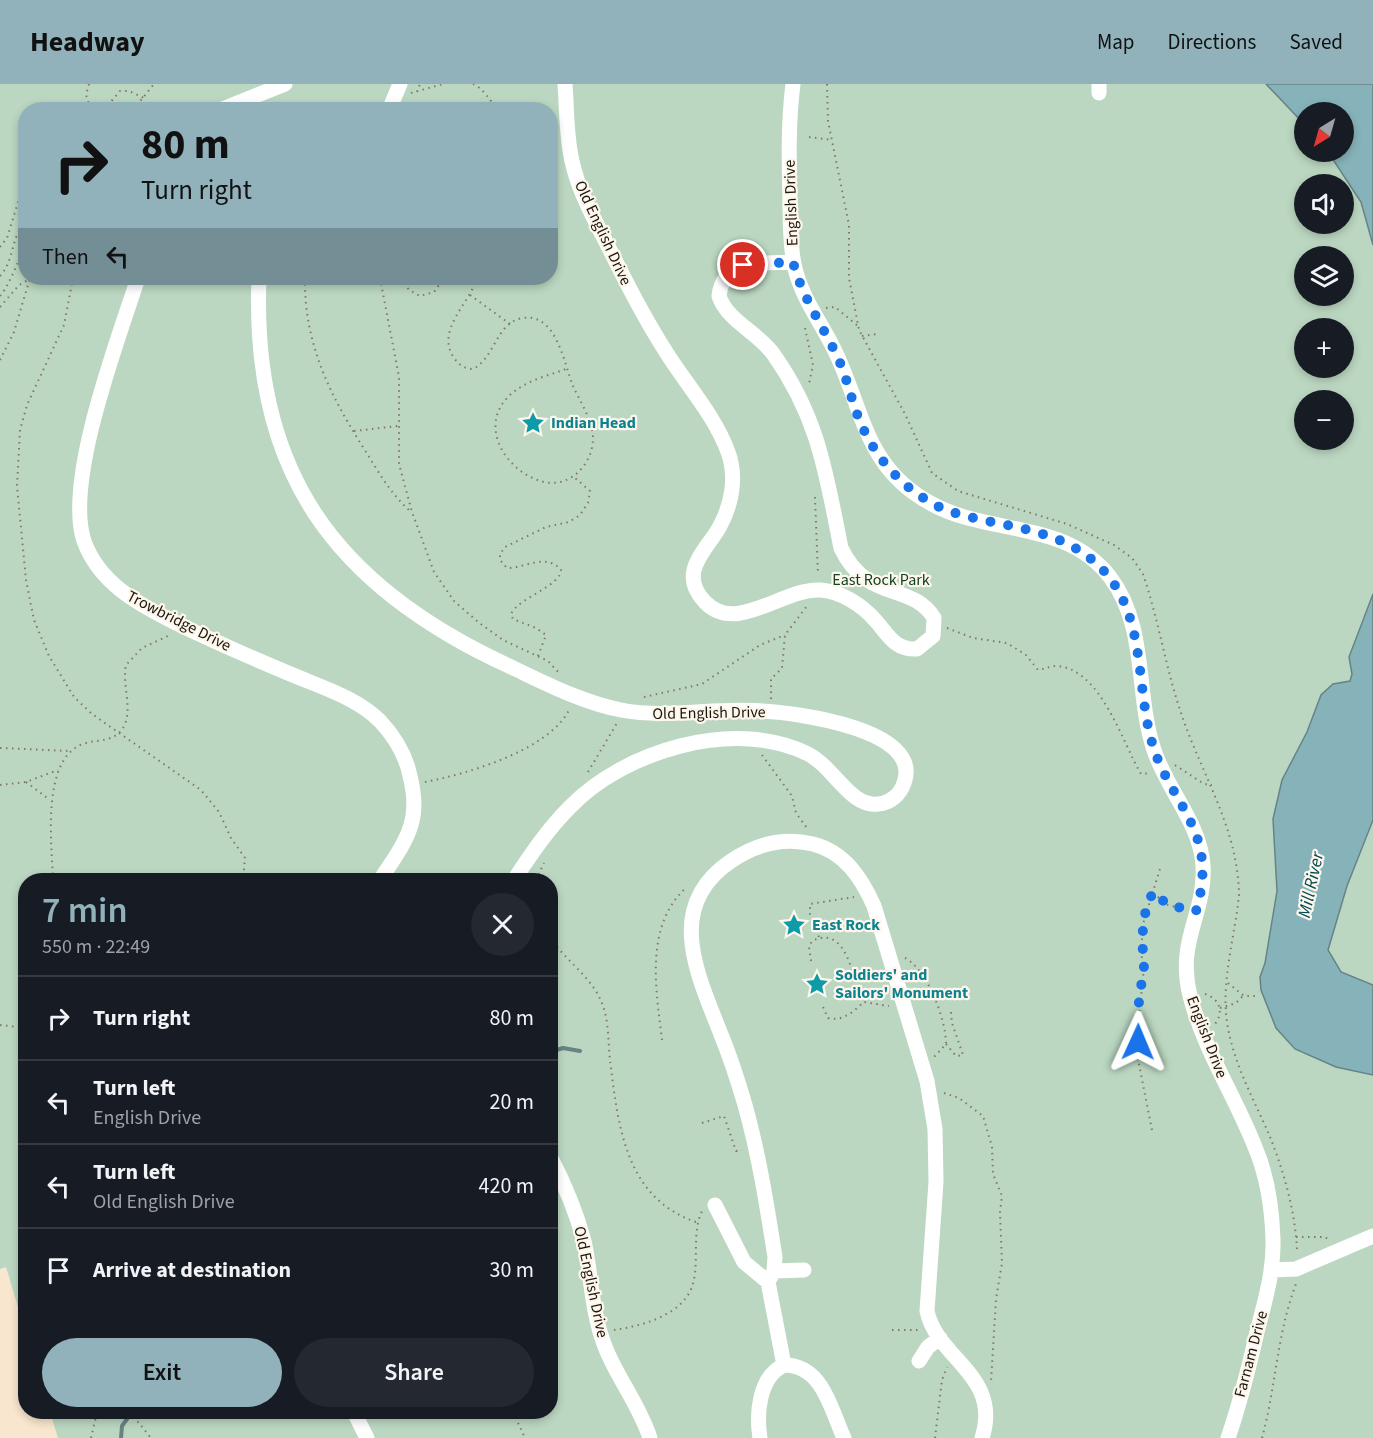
<!DOCTYPE html>
<html lang="en">
<head>
<meta charset="utf-8">
<style>
	body { margin:0; font-family:"Source Sans 3",sans-serif; background:#242831; color:#f1f3f6; height:100vh; display:flex; flex-direction:column; font-size:22px; white-space:nowrap }
	* { box-sizing:border-box; margin:0 }
	p { font-size:20px; color:#9ea1a6 }
	.icon { flex:none; width:33px; height:33px; fill:none; stroke:currentColor; stroke-width:2; stroke-linecap:round; stroke-linejoin:round }
	.map { position:relative; flex:1; overflow:hidden }
	.side { position:absolute; left:18px; top:789px; width:540px; height:546px; display:flex; flex-direction:column; background:#171b24; border-radius:24px; box-shadow:0 3px 9px #0003 }
	.side>* { flex:none }
	.top-card { position:absolute; left:18px; top:18px; width:540px; height:183px; border-radius:24px; box-shadow:0 3px 9px #0003; background:#91b2bb; color:#111; overflow:hidden }
	.needle { width:39px; rotate:217deg }
	.fabs { position:absolute; left:1294px; top:18px; display:grid; gap:12px }
	.fabs a { display:grid; place-items:center; width:60px; height:60px; border-radius:50%; background:#171b24; box-shadow:0 3px 9px #0003; font-size:30px }
	.pin { position:absolute; display:grid; place-items:center; width:51px; height:51px; color:#fff; margin:-26px; border:3px solid #fff; border-radius:50%; box-shadow:0 2px 6px #0007 }
	.me { position:absolute; width:66px; margin:-33px; rotate:1deg; stroke-linejoin:round; filter:drop-shadow(0 0 4px #0008) }
	.turn { display:flex; align-items:center; gap:21px; height:126px; padding:0 24px; font-size:27px }
	.turn .icon { width:78px; height:78px; stroke-width:2.5 }
	.turn b { display:block; font-size:42px; line-height:51px }
	.then { display:flex; align-items:center; height:57px; padding:0 24px; background:#0003; gap:12px; font-size:22px }
	.round { display:grid; place-items:center; flex:none; width:63px; height:63px; border-radius:32px; background:#242831 }
	.summary { display:flex; align-items:center; justify-content:space-between; height:102px; padding:0 24px }
	h1 { font-size:36px; font-weight:600; line-height:45px; color:#91b2bb }
	.primary-button { display:flex; gap:12px; margin-top:auto; padding:12px 24px }
	.primary-button a { flex:1; height:69px; border-radius:36px; background:#91b2bb; color:#111; font-size:24px; font-weight:600; line-height:69px; text-align:center }
	.primary-button a+a { background:#242831; color:#f1f3f6 }
	ul { padding:0; list-style:none }
	li { display:flex; align-items:center; gap:18px; height:84px; padding:0 24px; border-top:2px solid #363941 }
	li div { flex:1 }
	li b { display:block; font-size:22px }
	li em { font-style:normal }
	header { display:flex; align-items:center; gap:36px; box-sizing:border-box; height:84px; padding:0 30px; background:#91b2bb; color:#111 }
	header strong { font-size:28px }
	nav { display:flex; gap:33px; margin-inline-start:auto; font-size:21px }
	.map>svg:first-child { display:block }
	.green { fill:#bbd7c1; fill-rule:evenodd }
	.water { fill:#86b3ba; stroke:#668486; stroke-width:1.5 }
	.lines { fill:none; stroke-linecap:round; stroke-linejoin:round }
	.stream { stroke:#668486; stroke-width:4 }
	.path { stroke:#837867; stroke-width:2; stroke-dasharray:1.5 4.5; stroke-linecap:butt }
	.minor { stroke:#fff; stroke-width:15 }
	.route { stroke:#1a73e8; stroke-width:10; stroke-dasharray:0 18 }
	.labels { text-anchor:middle; dominant-baseline:central; stroke-width:4.5; stroke-linejoin:round; paint-order:stroke }
	.street-label { font-size:16px; fill:#1c160d; stroke:#fdf6ec }
	.culture-label { font-size:16px; font-weight:bold; fill:#0d838f; stroke:#fdf6ec; text-anchor:start }
	.park-label { font-size:16px; fill:#0f4221; stroke:#fdf6ec }
	.water-label { font-size:18px; font-style:italic; fill:#024951; stroke:#fdf6ec }
</style>
</head>
<body>
<header>
<strong>Headway</strong>
<nav><a>Map</a><a>Directions</a><a>Saved</a></nav>
</header>
<div class="map">
<svg width="1373" height="1354" viewBox="0 0 1373 1354">
	<rect width="100%" height="100%" fill="#f8e7ce"/>
	<path class="green" d="M0 0H1268L1305 33V68H1337L1373 116V571L1288 900 1358 986 1373 991V1354H58L50 1328H550V796H26L25 1247 6 1183 0 1185ZM26 26H550V194H26ZM1305 100H1344V140H1305ZM1305 172H1344V212H1305ZM1305 244H1344V284H1305ZM1305 316H1344V356H1305Z
		M1373 736V901L1341 888 1328 866 1347 802Z"/>
	<path class="water" d="M1266 0H1373V161L1361 118 1328 68H1344V28H1305V41Z
		M1373 510V736L1347 802 1328 866 1341 888 1373 901V991L1336 983 1295 965 1276 944 1261 906 1260 893 1265 879 1277 807 1273 735 1282 696 1307 648 1321 611 1333 600 1350 597 1352 590 1349 573Z"/>
	<g class="lines">
		<path class="stream" d="M550 968 563 964 580 967
			M121 1354 122 1342 132 1328"/>
		<path class="path" d="M89 0 86 11 91 26
			M473 0C486 6 488 17 500 26
			M827 0 828 37 849 141V194L859 246 905 330 932 389 958 407 1067 440 1114 461 1132 474 1143 490C1159 537 1166 586 1182 632 1203 693 1238 745 1239 811 1235 852 1221 897 1227 938 1233 978 1252 1012 1268 1048 1283 1084 1296 1129 1297 1168
			M417 8 420 0
			M411 9 443 0
			M104 26 120 7H129L144 14
			M133 26 154 0
			M481 26 488 17
			M809 53 832 56
			M0 163 7 154 26 93
			M0 192C15 176 10 153 26 138
			M73 194 64 241 27 321 20 346 17 402 26 496 34 536 49 572 74 613 92 630 201 706 219 728 231 754 245 774 243 796
			M305 194C304 261 331 313 366 368 379 389 391 410 410 427
			M380 194 399 293V380L412 428 434 488 454 517 478 538 503 556 548 577 560 590
			M401 194 409 206 420 212 434 208 444 194
			M477 194C470 219 435 246 454 274 459 281 465 285 473 285 495 274 496 238 523 234 557 229 564 280 573 302 580 317 592 336 593 352 594 379 571 404 544 398 507 389 477 343 509 312 524 297 547 292 566 285
			M470 211 510 240
			M0 212C12 197 16 179 26 163
			M0 223 19 201 30 195
			M826 224 835 223 858 242
			M805 244 813 281 809 300
			M862 252 877 250
			M0 276 14 248 30 194
			M354 347 398 342
			M815 413 818 491
			M947 544 973 554 1007 559 1026 571 1038 586C1045 585 1050 582 1057 582 1101 585 1122 658 1141 690L1150 689
			M538 572 546 551 536 544 513 535 511 530C519 513 562 502 561 485 542 469 527 484 507 484L500 476V470L505 463 546 443 569 438 580 431 588 419 590 407 574 393
			M644 613 702 600 760 561 785 551
			M771 615V595L782 584 785 551 807 522
			M0 664 69 667
			M762 671 792 712 796 729 807 744
			M1175 681 1204 700 1212 701
			M588 688 617 639
			M26 698 50 716
			M425 698C467 690 549 666 569 626
			M0 701 26 698 58 686
			M53 796C52 761 40 671 86 659 101 655 117 658 125 640 132 622 122 600 126 581L142 564 170 551
			M536 796 544 779
			M1153 809 1168 821 1184 825
			M550 853C565 877 594 894 603 922 609 939 608 958 610 976 618 1041 625 1114 696 1138
			M819 853 810 830V820L854 813
			M905 874C927 885 946 935 946 960L934 973
			M811 877 809 863 812 857C848 839 852 897 864 918L889 922
			M841 894 852 891
			M1228 899 1244 912H1256
			M1205 910C1220 915 1224 928 1215 940
			M823 923 828 934C843 938 854 927 864 918
			M1220 924 1236 919 1243 912
			M0 941 26 944
			M662 956C656 905 644 841 687 803
			M946 960 956 972 963 971 952 939 951 928
			M944 1009 959 1014 983 1032 992 1063 993 1090 1002 1112 1000 1128 1002 1179 996 1215 991 1298
			M702 1039 724 1032 736 1067 742 1066
			M1152 1046 1138 975V941L1144 884 1141 869 1143 840 1160 785
			M1296 1153H1325L1330 1157
			M614 1246C641 1242 681 1232 692 1203 700 1180 691 1150 702 1127
			M892 1246H920
			M130 1328 151 1354
			M513 1328 525 1354
			M91 1354 97 1328
			M935 1354 942 1296 947 1283
			M1262 1354C1276 1303 1277 1249 1296 1200"/>
		<path class="minor" d="M565 0C567 26 566 51 572 77 578 105 592 131 605 156 624 194 643 232 666 268 686 300 715 332 728 368 737 392 732 420 720 442 708 465 676 488 705 518 736 551 783 504 820 506 840 507 862 521 875 536 888 550 894 566 917 565L933 552 934 534C912 498 867 519 841 464 826 390 819 335 774 271 759 249 727 237 719 212 723 174 764 180 793 178
			M793 0C788 39 789 78 790 118 790 138 790 160 794 180 800 211 820 237 834 265 864 326 864 384 932 420 991 452 1065 435 1110 493 1148 543 1135 610 1154 666 1167 706 1200 739 1203 781 1206 830 1176 856 1190 912 1204 966 1235 1012 1255 1063 1267 1091 1272 1125 1273 1155 1274 1187 1265 1217 1257 1248 1249 1283 1240 1319 1228 1354
			M1099 0V9
			M220 26 285 0
			M389 26 400 0
			M138 194C118 256 64 397 84 457 99 499 138 520 176 539 213 557 250 573 288 589 318 602 356 613 380 637 394 652 406 672 410 692 414 708 416 725 411 741 405 761 391 779 380 796
			M259 194C251 388 335 502 509 582 545 599 581 618 621 626 668 635 715 623 763 627 796 629 924 645 904 699 900 711 890 719 878 720 850 724 833 681 806 669 733 634 624 667 570 723 548 745 531 770 514 796
			M550 1072C564 1099 576 1127 584 1157 591 1188 591 1221 601 1251 612 1288 638 1317 650 1354
			M715 1121 744 1178 768 1198
			M1272 1186 1296 1185 1373 1152
			M774 1187 804 1186
			M919 1277 928 1263 940 1254
			M784 1281 768 1198 774 1187 775 1173C767 1122 759 1071 745 1021 738 997 730 972 720 948 697 889 664 822 731 777 756 760 784 753 813 760 845 768 862 795 874 822L927 997 935 1045 936 1098 927 1227C937 1275 1002 1291 982 1354
			M354 1328 367 1354
			M760 1354C756 1329 759 1293 784 1281 823 1281 831 1326 844 1354"/>
	</g>
	<g class="lines">
		<path class="route" d="M743 181 793 178C802 213 823 242 838 274 847 294 851 315 859 335 875 375 906 409 946 426 997 444 1056 441 1098 481 1149 529 1134 605 1154 665 1165 700 1192 729 1200 764 1205 786 1202 807 1196 827L1168 821 1153 808 1146 824 1142 853 1144 884 1139 915 1138 958"/>
	</g>
	<defs>
		<g id="sight-bare" transform="scale(1.8)"><path d="M0-6L1.8-2.2L6-1.7L2.9 1.2L3.7 5.4L0 3.3L-3.7 5.4L-2.9 1.2L-6-1.7L-1.8-2.2Z" fill="#0f9aa8" stroke="#fdf6ec" stroke-width="2.5" paint-order="stroke"/></g>
	</defs>
	<g fill-rule="evenodd">
		<use href="#sight-bare" x="533" y="339"/>
		<use href="#sight-bare" x="794" y="841"/>
		<use href="#sight-bare" x="817" y="900"/>
	</g>
	<g class="labels">
		<g class="street-label">
			<text transform="translate(791 119) rotate(-92)">English Drive</text>
			<text transform="translate(603 149) rotate(65)">Old English Drive</text>
			<text transform="translate(179 537) rotate(27)">Trowbridge Drive</text>
			<text transform="translate(709 629) rotate(-1)">Old English Drive</text>
			<text transform="translate(1207 953) rotate(69)">English Drive</text>
			<text transform="translate(591 1198) rotate(78)">Old English Drive</text>
			<text transform="translate(1251 1270) rotate(-75)">Farnam Drive</text>
		</g>
		<g class="culture-label">
			<text x="551" y="339">Indian Head</text>
			<text x="812" y="841">East Rock</text>
			<text x="835" y="891">Soldiers' and<tspan x="835" dy="18">Sailors' Monument</tspan></text>
		</g>
		<g class="park-label">
			<text x="881" y="496">East Rock Park</text>
		</g>
		<g class="water-label">
			<text transform="translate(1311 801) rotate(-78)">Mill River</text>
		</g>
	</g>
</svg>
<div class="fabs">
<a><svg class="needle" viewBox="-14 -14 28 28"><path d="M0-13l5 13h-10z" fill="#e53935"/><path d="M0 13l5-13h-10z" fill="#9ea1a6"/></svg></a>
<a><svg class="icon" aria-label="sound" viewBox="0 0 24 24"><path d="M4 9h4l5-4v14l-5-4H4zM17 9q2 3 0 6"/></svg></a>
<a><svg class="icon" aria-label="layers" viewBox="0 0 24 24"><path d="M12 4l9 5-9 5-9-5zM3 14l9 5 9-5"/></svg></a>
<a>+</a>
<a>−</a>
</div>
<div class="pin" style="left:743px;top:181px;background:#d93025"><svg class="icon" aria-label="arrive" viewBox="0 0 24 24"><path d="M6 21V4h12l-3 4 3 4H6"/></svg></div>
<svg class="me" style="left:1138px;top:958px" viewBox="-20 -20 40 40"><path d="M0-17L14 15 0 8-14 15z" fill="#1a73e8" stroke="#fff" stroke-width="4"/></svg>
<div class="top-card">
<div class="turn"><svg class="icon" aria-label="right" viewBox="0 0 24 24"><path d="M7 20v-9h11M14 6l5 5-5 5"/></svg><div><b>80 m</b>Turn right</div></div>
<div class="then">Then<svg class="icon" aria-label="left" viewBox="0 0 24 24"><path d="M17 20v-9H6M10 6l-5 5 5 5"/></svg></div>
</div>
<section class="side">
<div class="summary"><div><h1>7 min</h1><p>550 m · 22:49</p></div><a class="round"><svg class="icon" aria-label="close" viewBox="0 0 24 24"><path d="M6 6l12 12M18 6L6 18"/></svg></a></div>
<ul>
<li><svg class="icon" aria-label="right" viewBox="0 0 24 24"><path d="M7 20v-9h11M14 6l5 5-5 5"/></svg><div><b>Turn right</b></div><em>80 m</em></li>
<li><svg class="icon" aria-label="left" viewBox="0 0 24 24"><path d="M17 20v-9H6M10 6l-5 5 5 5"/></svg><div><b>Turn left</b><p>English Drive</p></div><em>20 m</em></li>
<li><svg class="icon" aria-label="left" viewBox="0 0 24 24"><path d="M17 20v-9H6M10 6l-5 5 5 5"/></svg><div><b>Turn left</b><p>Old English Drive</p></div><em>420 m</em></li>
<li><svg class="icon" aria-label="arrive" viewBox="0 0 24 24"><path d="M6 21V4h12l-3 4 3 4H6"/></svg><div><b>Arrive at destination</b></div><em>30 m</em></li>
</ul>
<div class="primary-button"><a>Exit</a><a>Share</a></div>
</section>
</div>
</body>
</html>
